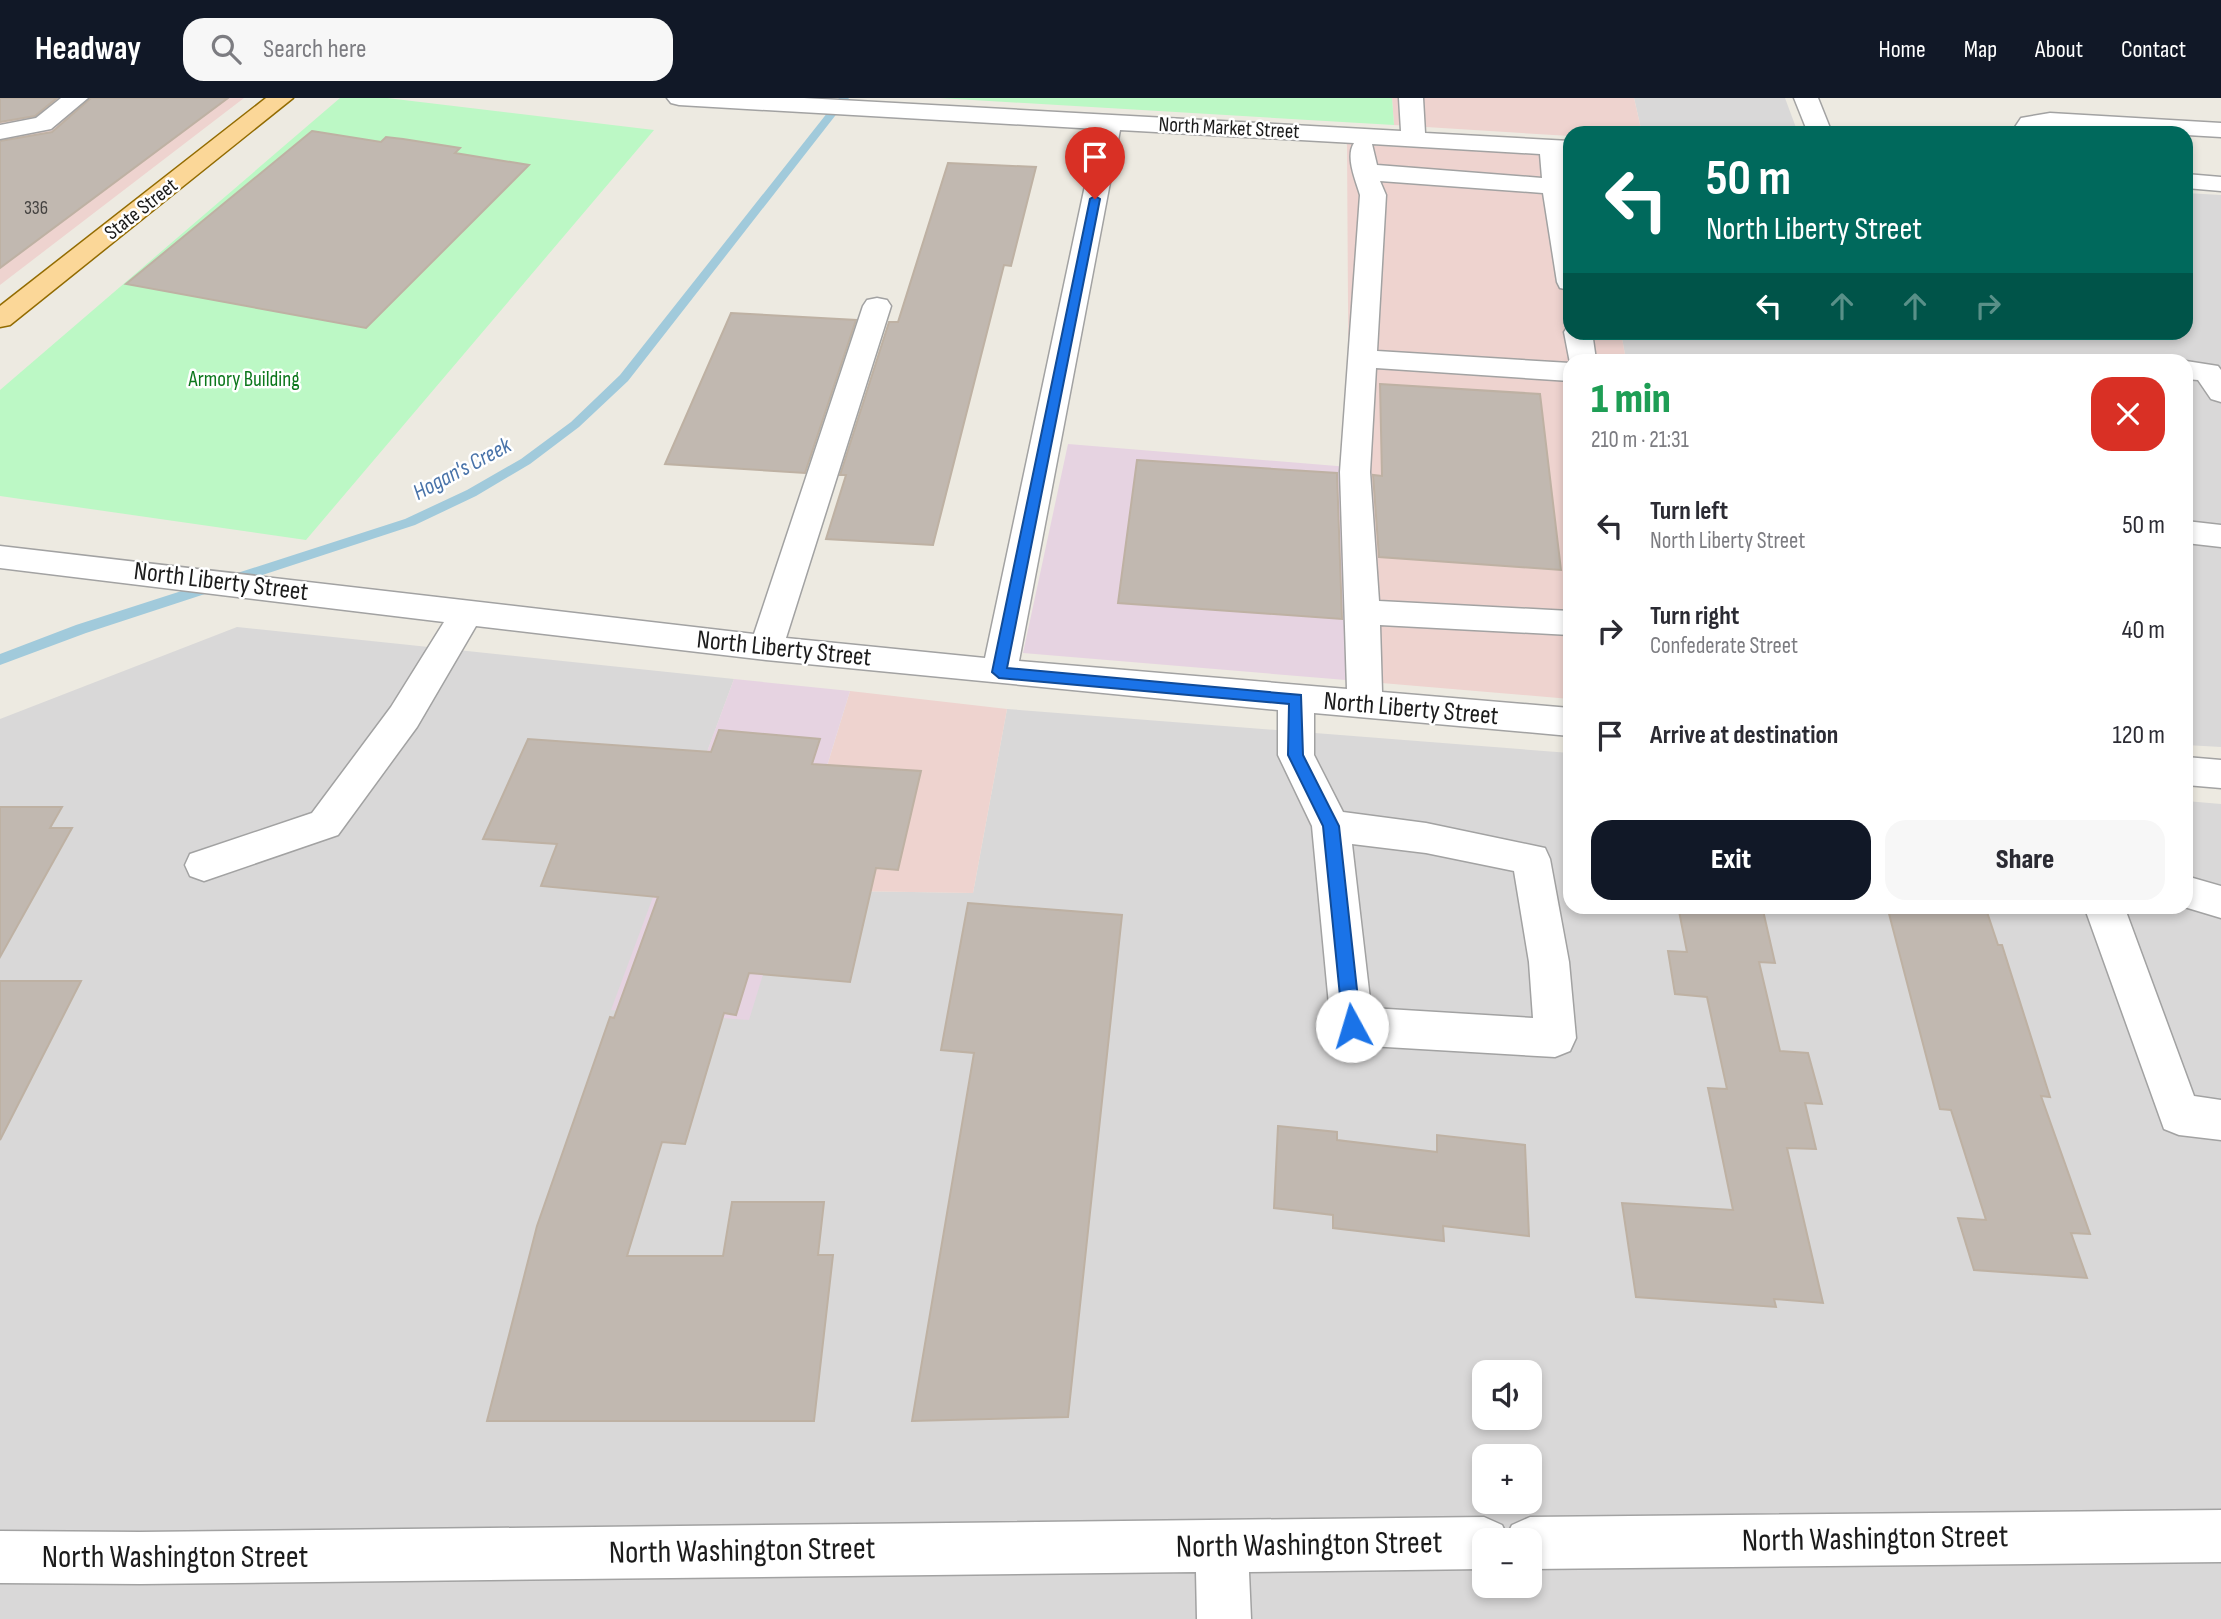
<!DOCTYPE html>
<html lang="en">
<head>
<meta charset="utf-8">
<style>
	body { margin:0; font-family:"Sofia Sans Condensed",sans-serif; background:#f7f7f7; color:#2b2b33; height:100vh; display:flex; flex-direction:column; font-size:26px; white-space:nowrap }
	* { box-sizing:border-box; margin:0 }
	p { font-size:23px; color:#7c7c81 }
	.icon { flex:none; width:38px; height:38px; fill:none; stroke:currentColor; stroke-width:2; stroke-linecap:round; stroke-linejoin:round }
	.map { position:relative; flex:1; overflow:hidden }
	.panel { position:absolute; left:1563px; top:256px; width:630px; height:560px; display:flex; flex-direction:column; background:#fff; border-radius:21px; box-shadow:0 4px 10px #0003 }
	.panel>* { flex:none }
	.guide { position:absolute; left:1563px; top:28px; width:630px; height:214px; border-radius:21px; box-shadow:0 4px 10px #0003; background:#00695c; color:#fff; overflow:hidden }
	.tools { position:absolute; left:1472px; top:1262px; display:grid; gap:14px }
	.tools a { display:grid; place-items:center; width:70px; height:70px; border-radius:14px; background:#fff; box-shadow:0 4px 10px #0003; font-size:35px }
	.pin { position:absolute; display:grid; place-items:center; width:60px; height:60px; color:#fff; margin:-72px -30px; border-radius:50% 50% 50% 0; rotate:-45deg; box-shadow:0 0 7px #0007 }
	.pin .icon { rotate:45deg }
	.me { position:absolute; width:77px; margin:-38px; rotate:354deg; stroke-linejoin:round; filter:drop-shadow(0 0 5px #0008) }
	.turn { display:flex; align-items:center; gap:24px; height:147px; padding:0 28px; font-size:32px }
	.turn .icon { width:91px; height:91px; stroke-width:2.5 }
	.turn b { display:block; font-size:49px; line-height:60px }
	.lanes { display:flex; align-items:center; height:66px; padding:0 28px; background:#0003; justify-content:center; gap:35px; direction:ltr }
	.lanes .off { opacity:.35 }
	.round { display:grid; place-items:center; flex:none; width:74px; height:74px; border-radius:21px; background:#f7f7f7 }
	.overview { display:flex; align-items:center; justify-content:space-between; height:119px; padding:0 28px }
	h1 { font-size:42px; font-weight:800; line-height:52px; color:#1e9e55 }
	.primary-button { display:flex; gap:14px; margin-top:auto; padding:14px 28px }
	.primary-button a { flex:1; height:80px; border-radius:21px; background:#111827; color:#fff; font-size:28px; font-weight:800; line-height:80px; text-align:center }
	.primary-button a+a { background:#f7f7f7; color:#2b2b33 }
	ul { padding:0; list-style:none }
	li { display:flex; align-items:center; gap:21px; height:105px; padding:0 28px }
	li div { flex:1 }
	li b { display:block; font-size:26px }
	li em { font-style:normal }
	header { display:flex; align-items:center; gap:42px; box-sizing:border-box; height:98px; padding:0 35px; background:#111827; color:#fff }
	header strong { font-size:33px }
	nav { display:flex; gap:38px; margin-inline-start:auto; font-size:24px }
	.search { width:490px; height:63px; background:#f7f7f7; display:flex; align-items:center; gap:18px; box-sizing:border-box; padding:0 24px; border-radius:21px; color:#7c7c81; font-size:26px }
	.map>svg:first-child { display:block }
	.residential { fill:#d9d8d8; fill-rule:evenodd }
	.commercial { fill:#eed3cf }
	.industrial { fill:#e6d3e1 }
	.park { fill:#bcf8c5 }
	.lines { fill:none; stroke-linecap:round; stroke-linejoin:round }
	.stream { fill:#a1cadb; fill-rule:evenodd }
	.building { fill:#c1b8b0; stroke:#beb1a3; stroke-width:2 }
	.minor-casing { stroke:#a2a2a2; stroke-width:3 }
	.major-casing { stroke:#926b01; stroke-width:3 }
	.minor { fill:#fff; fill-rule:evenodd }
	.major { fill:#fbd798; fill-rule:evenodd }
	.route { fill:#1a73e8; stroke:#114b97; stroke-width:2 }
	.labels { text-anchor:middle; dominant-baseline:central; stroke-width:5; stroke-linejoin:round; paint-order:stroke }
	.far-number-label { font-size:19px; fill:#444240 }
	.far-street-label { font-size:21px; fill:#1b1b1b; stroke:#fff }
	.far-park-label { font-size:21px; fill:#0c771c; stroke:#fff }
	.far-water-label { font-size:23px; font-style:italic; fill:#4973a9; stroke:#fff }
	.street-label { font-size:26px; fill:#1b1b1b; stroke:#fff }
	.near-street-label { font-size:32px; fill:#1b1b1b; stroke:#fff }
</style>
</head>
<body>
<header>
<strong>Headway</strong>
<div class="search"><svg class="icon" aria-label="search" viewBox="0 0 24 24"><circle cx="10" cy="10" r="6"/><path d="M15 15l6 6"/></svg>Search here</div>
<nav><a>Home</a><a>Map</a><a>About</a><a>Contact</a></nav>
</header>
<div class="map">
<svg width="2221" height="1521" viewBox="0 0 2221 1521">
	<rect width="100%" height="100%" fill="#edeae1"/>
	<path class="residential" d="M1634 0H1785L1798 35H1642Z
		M2186 95 2221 97V649L2186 647V262H1626L1621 235 2186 234Z
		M237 529 734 581 612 912 789 792 973 795 1007 611 1570 655V808H2186V703L2221 706V1521H0V621ZM1484 1274H1530V1320H1484ZM1484 1358H1530V1404H1484ZM1484 1442H1530V1488H1484Z"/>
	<path class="commercial" d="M0 0H244L0 187Z
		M1392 0H1634L1642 35H1570V38L1394 27Z
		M1347 46 1570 58V234L1621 235 1626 262H1570V601L1346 582 1349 369Z
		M850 593 1007 611 973 795 789 792Z"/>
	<path class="industrial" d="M1068 346 1349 369 1346 582 1023 555Z
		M734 581 850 593 749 922 611 912Z"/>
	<path class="park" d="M340 0H387L654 32 306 442 0 398V292Z
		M940 0H1392L1394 27Z"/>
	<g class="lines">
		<path class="stream" d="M839 0H849L628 283 579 329 530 366 476 398 415 427 86 535 0 567V556L76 527 405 421 467 392 521 361 571 324 620 277Z"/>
	</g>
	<path class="building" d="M0 0H57L35 18 0 24Z
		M91 0H228L0 170V43L52 34Z
		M312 33 381 44 386 39 403 41 460 50 455 55 529 67 366 230 126 186Z
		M948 65 1036 69 1011 168 1004 167 933 447 826 441 846 377H840L889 224H898Z
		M731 215 856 222 805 375 665 366Z
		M1380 286 1540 296 1561 472 1379 459 1373 377 1382 378Z
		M1137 362 1337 375 1342 521 1118 505Z
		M719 632 820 641 812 666 921 673 898 772 876 770 850 884 749 875 736 917 724 915 685 1046 662 1044 627 1158H723L732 1104H824L818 1157H833L814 1323H487L537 1128 610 919 614 920 658 799 541 788 557 746 483 741 528 641 711 654Z
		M0 709H62L50 730H72L0 859Z
		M968 805 1122 817 1068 1319 912 1323 974 955 941 952Z
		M1678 808H1762L1775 865 1759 864 1780 953 1808 955 1822 1006 1805 1005 1816 1051 1787 1050 1823 1205 1774 1201 1776 1209 1636 1199 1622 1105 1733 1112 1708 990 1727 991 1707 899 1675 896 1668 853 1687 854Z
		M1887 808H1985L1998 847H2002L2050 999 2041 998 2090 1136 2071 1135 2087 1180 1974 1172 1958 1120 1986 1122 1951 1012 1940 1011Z
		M0 883H81L0 1042Z
		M1278 1028 1337 1034V1042L1437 1054V1037L1525 1047 1529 1138 1443 1128 1444 1143 1333 1130V1117L1274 1110Z"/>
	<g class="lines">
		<g class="minor-casing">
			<path id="minor" d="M61 0H88L51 31 0 41V27L36 20Z
				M667 0H804L1401 33 1399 0H1423L1425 35 1570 43V57H1565L1570 102V192L1560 190 1557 184 1543 95 1380 83 1386 97 1377 253 1570 265V283L1376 270 1370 374 1379 503 1570 513V537L1380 527 1382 594 1570 610V638L1314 615V657L1343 714 1426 725 1545 750 1550 761 1569 864 1576 940 1570 953 1555 959 1352 947 1337 941 1331 928 1312 728 1278 657V612L766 562 476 528 417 629 338 737 204 783 190 778 185 767 190 756 312 715 391 609 444 524 0 470V448L754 536 863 208 867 202 877 200 887 202 891 208 786 540 985 560 1097 31 679 7 671 5ZM1120 32 1354 45C1345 59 1356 83 1360 97L1340 374 1347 591 1019 563ZM1372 46 1540 56 1542 80 1377 67ZM1352 746 1426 755 1514 773 1529 864 1533 920 1371 910Z
				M1794 0H1818L1832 35H1808Z
				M2050 15 2221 25V39L2050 29 2037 31 2035 35H2011L2021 20Z
				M2186 76 2221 79V93L2186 90Z
				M1568 228 1570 234H1592L1596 262H1570V265L1564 234Z
				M2186 263 2218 268 2221 272V304L2211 301 2198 282 2186 281Z
				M2186 423 2221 427V449L2186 445Z
				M2186 659 2221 662V690L2186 687Z
				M2186 778 2221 788V820L2181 808H2186Z
				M2084 808H2124L2194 998 2221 1002V1042L2179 1037 2164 1031Z
				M2221 1412V1464L1530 1471V1442H1484V1471L1249 1474 1251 1521H1197L1196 1474 140 1486 0 1485V1433L140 1434 1484 1419 1502 1427 1507 1437 1512 1427 1530 1419Z"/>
		</g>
		<g class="major-casing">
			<path id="major" d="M266 0H293L10 227 0 229V208Z"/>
		</g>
		<use href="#minor" class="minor"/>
		<use href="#major" class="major"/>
	</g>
	<path class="route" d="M1095 98 1100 101 1007 570 1301 597 1303 657 1339 728 1361 928 1358 934 1352 936 1346 934 1343 928 1323 728 1288 657 1289 606 999 580 992 574 1090 101Z"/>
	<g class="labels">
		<g class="far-number-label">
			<text x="36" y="110">336</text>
		</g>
		<g class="far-street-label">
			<text transform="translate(1229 30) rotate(3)">North Market Street</text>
			<text transform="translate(141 111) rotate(-38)">State Street</text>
		</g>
		<g class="far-park-label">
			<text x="244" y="281">Armory Building</text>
		</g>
		<g class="far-water-label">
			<text transform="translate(462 371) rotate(-28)">Hogan's Creek</text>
		</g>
		<g class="street-label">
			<text transform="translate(221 484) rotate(7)">North Liberty Street</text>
			<text transform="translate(784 551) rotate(6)">North Liberty Street</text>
			<text transform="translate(1411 611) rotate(5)">North Liberty Street</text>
		</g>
		<g class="near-street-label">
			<text transform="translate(1875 1441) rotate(-1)">North Washington Street</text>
			<text transform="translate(1309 1447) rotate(-1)">North Washington Street</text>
			<text transform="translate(742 1453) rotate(-1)">North Washington Street</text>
			<text x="175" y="1459">North Washington Street</text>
		</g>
	</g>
</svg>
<div class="tools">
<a><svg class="icon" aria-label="sound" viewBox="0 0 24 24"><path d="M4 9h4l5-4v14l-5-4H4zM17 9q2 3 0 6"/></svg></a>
<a>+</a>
<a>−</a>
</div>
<div class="pin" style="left:1095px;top:101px;background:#d93025"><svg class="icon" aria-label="arrive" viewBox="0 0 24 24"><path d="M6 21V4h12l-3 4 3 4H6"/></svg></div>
<svg class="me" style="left:1352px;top:928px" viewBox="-20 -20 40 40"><circle r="19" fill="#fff"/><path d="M0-13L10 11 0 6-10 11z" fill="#1a73e8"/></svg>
<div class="guide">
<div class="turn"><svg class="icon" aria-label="left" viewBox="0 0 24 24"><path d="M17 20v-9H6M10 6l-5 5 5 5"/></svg><div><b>50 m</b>North Liberty Street</div></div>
<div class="lanes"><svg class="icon" aria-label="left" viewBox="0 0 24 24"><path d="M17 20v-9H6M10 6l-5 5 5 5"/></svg><svg class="icon off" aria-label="ahead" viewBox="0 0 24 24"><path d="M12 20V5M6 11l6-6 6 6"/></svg><svg class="icon off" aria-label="ahead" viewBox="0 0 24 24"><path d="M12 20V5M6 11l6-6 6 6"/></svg><svg class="icon off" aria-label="right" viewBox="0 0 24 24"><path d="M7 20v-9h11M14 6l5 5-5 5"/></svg></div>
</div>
<section class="panel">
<div class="overview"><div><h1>1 min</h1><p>210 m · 21:31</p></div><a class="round" style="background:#d93025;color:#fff"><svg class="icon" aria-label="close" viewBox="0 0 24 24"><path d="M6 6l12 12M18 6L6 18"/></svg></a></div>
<ul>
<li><svg class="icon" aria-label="left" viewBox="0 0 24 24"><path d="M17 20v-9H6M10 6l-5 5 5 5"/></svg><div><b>Turn left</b><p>North Liberty Street</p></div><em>50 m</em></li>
<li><svg class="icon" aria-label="right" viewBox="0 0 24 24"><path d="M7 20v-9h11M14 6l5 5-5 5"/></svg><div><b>Turn right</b><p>Confederate Street</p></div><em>40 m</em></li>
<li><svg class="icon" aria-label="arrive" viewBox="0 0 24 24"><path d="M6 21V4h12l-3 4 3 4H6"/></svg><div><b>Arrive at destination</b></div><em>120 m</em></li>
</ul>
<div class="primary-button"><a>Exit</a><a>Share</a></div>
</section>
</div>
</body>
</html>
